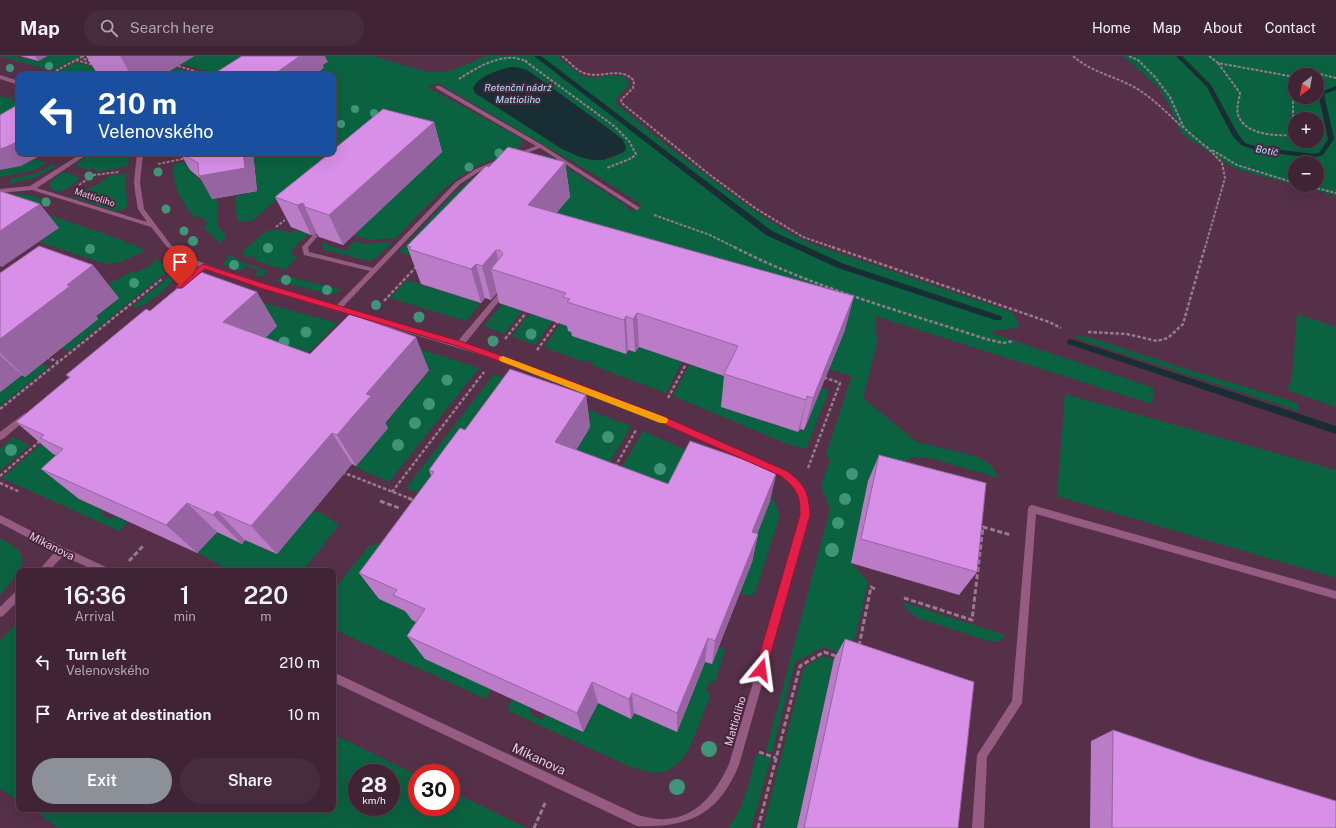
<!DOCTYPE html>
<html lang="en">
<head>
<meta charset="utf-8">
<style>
	body { margin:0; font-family:"Public Sans",sans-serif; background:#472c3e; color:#f1f3f6; height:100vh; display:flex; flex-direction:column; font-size:15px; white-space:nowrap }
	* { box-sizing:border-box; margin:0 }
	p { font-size:13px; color:#aea4ad }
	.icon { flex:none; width:22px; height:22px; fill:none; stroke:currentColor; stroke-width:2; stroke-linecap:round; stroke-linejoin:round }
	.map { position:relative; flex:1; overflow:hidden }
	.drawer { position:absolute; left:16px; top:512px; width:320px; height:244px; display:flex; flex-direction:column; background:#402436; border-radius:8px; box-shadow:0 4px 16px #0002,0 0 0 1px #594151 }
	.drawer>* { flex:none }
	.top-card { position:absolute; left:16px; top:16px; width:320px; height:84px; border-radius:8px; box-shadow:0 4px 16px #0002,0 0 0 1px #594151; background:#1a4fa0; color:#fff; overflow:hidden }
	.needle { width:26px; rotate:211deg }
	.tools { position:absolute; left:1288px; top:12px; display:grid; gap:8px }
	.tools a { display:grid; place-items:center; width:36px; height:36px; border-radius:50%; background:#402436; box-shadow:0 4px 16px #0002,0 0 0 1px #594151; font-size:20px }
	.speed { position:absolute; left:348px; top:708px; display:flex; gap:8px; font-size:20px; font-weight:700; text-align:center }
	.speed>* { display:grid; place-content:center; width:52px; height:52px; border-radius:50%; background:#402436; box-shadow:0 4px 16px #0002,0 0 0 1px #594151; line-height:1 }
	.speed small { font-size:10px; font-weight:400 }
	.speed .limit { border:6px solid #d22; background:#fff; color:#111 }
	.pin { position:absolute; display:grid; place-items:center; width:34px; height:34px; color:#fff; margin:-41px -17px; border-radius:50% 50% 50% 0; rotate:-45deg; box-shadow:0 0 4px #0007 }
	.pin .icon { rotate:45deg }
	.me { position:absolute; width:44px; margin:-22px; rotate:16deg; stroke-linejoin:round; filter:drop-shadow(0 0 3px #0008) }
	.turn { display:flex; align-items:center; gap:14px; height:84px; padding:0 16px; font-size:18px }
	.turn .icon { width:52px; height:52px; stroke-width:2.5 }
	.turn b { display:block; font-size:28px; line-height:34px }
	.eta { display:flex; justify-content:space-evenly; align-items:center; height:68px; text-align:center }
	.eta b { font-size:24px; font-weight:600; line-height:28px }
	.button { display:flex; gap:8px; margin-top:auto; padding:8px 16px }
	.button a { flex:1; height:46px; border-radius:24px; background:#8c9099; color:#fff; font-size:16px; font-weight:600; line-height:46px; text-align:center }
	.button a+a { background:#472c3e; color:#f1f3f6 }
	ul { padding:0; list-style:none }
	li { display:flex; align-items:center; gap:12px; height:52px; padding:0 16px }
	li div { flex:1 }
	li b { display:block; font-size:15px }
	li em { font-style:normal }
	header { display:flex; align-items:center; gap:24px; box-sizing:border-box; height:56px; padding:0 20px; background:#402436; border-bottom:1px solid #594151 }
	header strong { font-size:19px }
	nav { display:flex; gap:22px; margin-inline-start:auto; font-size:14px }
	.search { width:280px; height:36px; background:#472c3e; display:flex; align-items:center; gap:10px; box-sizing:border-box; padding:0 14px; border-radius:22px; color:#aea4ad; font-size:15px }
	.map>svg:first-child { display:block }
	.green { fill:#0b6241; fill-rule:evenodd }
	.water { fill:#192d34 }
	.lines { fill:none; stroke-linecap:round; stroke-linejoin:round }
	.stream { fill:#192d34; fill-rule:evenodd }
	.path-far2 { stroke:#987a8d; stroke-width:2; stroke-dasharray:3 1.5; stroke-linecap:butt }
	.path-far1 { stroke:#987a8d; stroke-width:2.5; stroke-dasharray:3.5 2; stroke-linecap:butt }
	.path { stroke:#987a8d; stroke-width:3; stroke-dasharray:5 2.5; stroke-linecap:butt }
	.service { fill:#955b81; fill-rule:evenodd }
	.minor { fill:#955b81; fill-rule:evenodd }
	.tree { fill:#409578 }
	.wall { fill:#ba7bc7 }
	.shaded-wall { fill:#9764a2 }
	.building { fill:#d88fe7; stroke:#9764a2 }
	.route { fill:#e11d48; stroke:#92132f }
	.slow { fill:#f59e0b }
	.labels { text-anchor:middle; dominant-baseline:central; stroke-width:4; stroke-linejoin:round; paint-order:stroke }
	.far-street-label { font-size:9px; fill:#e4ccdb; stroke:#49253e }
	.far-water-label { font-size:10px; font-style:italic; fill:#a5e4f9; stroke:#49253e }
	.street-label { font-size:11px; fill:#e4ccdb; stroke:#49253e }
	.near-street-label { font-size:13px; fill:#e4ccdb; stroke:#49253e }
</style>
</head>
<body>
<header>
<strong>Map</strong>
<div class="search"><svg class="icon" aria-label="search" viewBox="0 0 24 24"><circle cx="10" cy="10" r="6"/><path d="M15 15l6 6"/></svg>Search here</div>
<nav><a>Home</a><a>Map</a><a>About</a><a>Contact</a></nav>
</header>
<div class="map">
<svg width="1336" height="772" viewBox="0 0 1336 772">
	<rect width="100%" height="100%" fill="#553048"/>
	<path class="green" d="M0 0H12L38 5 47 0H80L56 13 49 14Z
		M87 0H139L134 3 137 4 125 11 122 10 106 19H64L59 17V15L76 6 90 10 97 6 86 3Z
		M194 0H290L258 19H210L207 15 180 8Z
		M301 0H374L410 11 427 16H440L453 14 486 0H557L582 20 591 22 614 19 625 21 629 26V29L615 44 617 48C652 78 688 106 725 133 753 154 783 176 815 189L1012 256 1020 271 988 276 1154 332 1152 348 875 260 877 287 863 342 917 386 975 400 990 408 999 422 927 401H912L902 407 851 507 868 525 852 596 847 599 823 591 795 606 772 697 766 695 830 453 821 430 830 404 826 398 852 320 829 313 845 274 420 188 409 199 399 196 452 139 472 122 482 116 536 99H546L552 102 625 149 631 155 642 149 597 120 438 27 427 32 435 35 517 80 522 83V87C516 99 485 105 473 112 443 129 420 158 396 182L368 184 354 179 364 168 372 156 376 157 442 96 282 139 252 165H237L235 140 257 135 253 97H333V19H314L324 12ZM511 11H516L527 14 609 73 623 84 619 99 603 104H592L580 101 562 93 475 37Z
		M1121 0H1336V140L1239 114 1222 105 1182 78 1168 47 1159 32 1127 3ZM1295 19H1317V41H1295ZM1295 63H1317V85H1295ZM1295 107H1317V129H1295Z
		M175 12 201 18 203 19H168L161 17 169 13H172Z
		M19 36V38L9 43 19 47V75L0 86V40L8 42Z
		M92 97H130L128 110 98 116 92 112 88 114 74 109Z
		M35 103 47 107 34 114 0 121V114L21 110Z
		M184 106 185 108 187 107 190 114 217 142 218 171 226 179 225 182 220 187 203 171 208 167C203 163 201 159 195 161V163C181 144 173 132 173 108Z
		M52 108 57 110 34 122 9 128 11 123 38 117Z
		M63 116 75 119 79 123 74 128 60 136 53 134 49 131 50 126Z
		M126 117 125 129 128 148 124 153 114 155 73 141 100 127 109 120Z
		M17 138 30 139 52 146 46 150 29 144 4 149 6 140Z
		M23 150 125 185 124 186 129 188 131 187 145 195 121 206 106 208 39 186 59 172Z
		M276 173 292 177 295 174 309 178 294 191 291 198 297 202 285 214 254 204 257 202 251 200 248 202 243 199 244 194 265 176Z
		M355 185 364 188 392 186 377 201 369 205 325 194 321 190 323 187 345 195Z
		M230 199 244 207 268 215 262 221 255 219 259 214 245 210 240 215 224 209 223 207Z
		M156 203 170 213 69 295 61 292 98 263 95 261 101 235 112 226 133 215 135 217 154 208 152 206Z
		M178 213C177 225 154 243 144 249 141 251 136 251 132 251Z
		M283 219 342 234 335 237 328 238 277 225Z
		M407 224 481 247 466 265 390 242Z
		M514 234 529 239 518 254 522 255 504 278 484 270Z
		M219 235 338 267 296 309 349 270 479 312 389 426 357 412 356 410 383 370 429 315 330 332 246 300Z
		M547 244 563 250 535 289 512 280 529 258 535 259Z
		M571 252 568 275 626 298 628 294 635 296 648 276 686 288 676 304 682 306 666 337 592 309 593 306 587 304 584 306 544 291Z
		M1297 258 1336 271V351L1287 334 1292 322Z
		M1079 279 1095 283 1180 311 1298 347 1299 355 1075 282Z
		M705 294 743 306 722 351 798 376 800 373 805 374 809 364 804 362 813 340 818 342 822 332 829 334 806 393 790 389 673 340 689 309 696 311Z
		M38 306 49 311 0 350V336L22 319 26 321Z
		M494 318 631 370 606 413 618 418 643 375 751 423 771 438 778 453 779 462 755 537 749 540 734 534 740 518 747 520 752 506 668 457 447 448 406 432Z
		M100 337 80 410 79 443 105 455 101 459 111 463 115 460 128 466 119 475 2 422Z
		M1065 338 1336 414V522L1057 440Z
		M13 381 30 389 0 415V393Z
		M313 454 325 459 339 469 303 515H216L221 509 197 497 220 472 277 498Z
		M0 482 18 493 23 504 18 517 0 539Z
		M383 485H388L415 559 424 569 491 633 486 643 333 573V535L368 491Z
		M902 546 1005 579C1001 586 997 586 989 585L918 562 909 556Z
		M19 565V745L0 733V585Z
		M718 591 725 593 715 626 710 625 706 636 711 638 689 693 681 705 667 715 656 717 633 712 507 654 513 643 531 652 529 657 542 664 545 658 583 676 600 642 631 662 634 657 677 676 705 606 712 608Z
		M823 600 834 603 797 772H763L804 612Z
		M333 678 417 719V751H451V735L527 772H59L31 753H333ZM357 717H391V751H357Z
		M756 698 771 702 751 772H728C745 752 750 722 756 698Z"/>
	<path class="water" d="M511 11H516L527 14 609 73 623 84 626 92 624 96 603 104H592L580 101 562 93 475 37 473 32C478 20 499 14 511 11Z"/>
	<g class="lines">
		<path class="stream" d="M534 0H541L772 175 844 208 1001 260 1002 262 1001 264H995L838 212 766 179Z
			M1176 0H1182L1211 29 1238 78 1245 87 1258 91 1313 98 1319 97 1328 83 1318 37 1336 30V34L1324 38 1334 83 1323 99 1313 102 1257 95 1241 89 1232 79 1207 31Z
			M1071 283 1336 370V378L1068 288 1067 286 1068 284Z"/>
		<path class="path-far2" d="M562 0C570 6 577 16 587 18 603 22 622 10 634 25L633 32 621 44 623 48 710 119 755 152 803 181 835 192
			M1073 0C1091 16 1114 20 1134 31 1152 41 1167 57 1182 71
			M1129 0 1138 4 1155 21 1170 41 1184 72 1206 91
			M1209 0 1218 7 1295 21
			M76 4 83 0
			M525 5 614 70 629 85 636 98 632 102 607 112
			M1218 7 1240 37C1239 44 1236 52 1238 59 1245 79 1275 80 1293 79V21
			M178 10 207 19
			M52 17 76 4 90 8 94 6 84 3 83 0
			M1307 19 1316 17 1336 22
			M459 23C474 13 496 0 515 2 519 3 523 4 527 5
			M1212 94 1237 109 1295 127
			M158 108 187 102
			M93 119 119 116
			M79 129 93 119 87 117
			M1304 129 1336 137
			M654 159 710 179 736 192
			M276 171 285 164
			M1205 192 1225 122 1222 107 1206 90"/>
		<path class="path-far1" d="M734 191C814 232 901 255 986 283L1003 287 1014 285
			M832 191 1049 266 1061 272
			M384 245 417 210
			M1088 276 1127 278 1157 285 1168 282 1183 268 1205 191
			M505 283 526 257
			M537 294 558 265
			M46 301 58 306
			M668 342 686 308
			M0 353 162 223
			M615 411 636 374
			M808 412 840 327 823 321
			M342 416 411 443
			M0 420 40 385
			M0 427 20 436
			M392 436 484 316"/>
		<path class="path" d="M408 442 415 445
			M380 445 399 452
			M129 505 143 490
			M904 542 972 564 983 471 1011 479
			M859 590 871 531 875 533
			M759 696 776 702
			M534 772 546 745
			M758 772 800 610 824 596 839 601"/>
		<path class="service" d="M436 30H440L542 89 640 152 637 154 635 153 540 92 519 100H515V98L536 90 436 32Z
			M502 102 505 104 504 105 480 115 460 128 340 254H336L335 252 336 250 370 215 304 199 302 191 313 179H317L318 180 308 191 309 196 373 212 456 126 476 113Z
			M503 232H507L508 234 463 290H457L456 288 457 286Z
			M1032 449 1336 535V543L1036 458 1022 647 987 701 984 772H972L977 699 1012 645 1028 453 1029 450Z"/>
		<path class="minor" d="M0 19 19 25V29L0 23Z
			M82 97H89L37 132 147 166 138 153 135 136 134 126 137 97H143L140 126 144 153 171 189 183 198 205 208 265 228 494 297 663 361 787 415C805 429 812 443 808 467L739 709C719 757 691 772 637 770L333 626V616L638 759C647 761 656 764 665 763 697 762 717 735 729 708L800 467C803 445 799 434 781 419L657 365 488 301 261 232 204 213 180 234H176V230L198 210 179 202 167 191 151 171 32 134 0 137V133L30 130Z
			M25 357 29 360 28 362 3 383 0 384V376Z
			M0 459 65 492 108 512 110 515H96L63 500 49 515H38L55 496 0 467Z
			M19 534V544L3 560 0 561V551L16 535Z"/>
	</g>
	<g class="tree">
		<circle cx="49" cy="10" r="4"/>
		<circle cx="10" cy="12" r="4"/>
		<circle cx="355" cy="53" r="4"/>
		<circle cx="374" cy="57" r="4"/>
		<circle cx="341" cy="68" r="4"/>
		<circle cx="499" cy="97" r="4.5"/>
		<circle cx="469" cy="111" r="4.5"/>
		<circle cx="158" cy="116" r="4.5"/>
		<circle cx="89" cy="120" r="4.5"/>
		<circle cx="100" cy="144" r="4.5"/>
		<circle cx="46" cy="146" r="4.5"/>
		<circle cx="166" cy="153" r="4.5"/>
		<circle cx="184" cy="175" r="4.5"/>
		<circle cx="193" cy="185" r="5"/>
		<circle cx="268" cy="192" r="5"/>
		<circle cx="90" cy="193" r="5"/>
		<circle cx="234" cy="209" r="5"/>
		<circle cx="286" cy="224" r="5"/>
		<circle cx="134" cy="227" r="5"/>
		<circle cx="327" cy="234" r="5"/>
		<circle cx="376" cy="249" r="5"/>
		<circle cx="419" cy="261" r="5.5"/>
		<circle cx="306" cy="276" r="5.5"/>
		<circle cx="531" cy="278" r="5.5"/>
		<circle cx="493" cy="285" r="5.5"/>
		<circle cx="284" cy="286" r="5.5"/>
		<circle cx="447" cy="324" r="5.5"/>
		<circle cx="429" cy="348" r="6"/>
		<circle cx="415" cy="367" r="6"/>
		<circle cx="608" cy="381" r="6"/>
		<circle cx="398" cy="389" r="6"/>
		<circle cx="11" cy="394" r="6"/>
		<circle cx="660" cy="413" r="6"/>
		<circle cx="852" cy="418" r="6"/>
		<circle cx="845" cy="443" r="6"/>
		<circle cx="838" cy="467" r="6"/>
		<circle cx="832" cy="494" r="7"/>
		<circle cx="709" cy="693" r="8"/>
		<circle cx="677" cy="731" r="8"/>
	</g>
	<path class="wall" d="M20 0H47L38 5Z
		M86 0H194L163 19H98Z
		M434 66 442 96 343 189 319 181 317 178 311 179 291 171 275 141Z
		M180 97H253L257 135 212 143 202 124 190 114Z
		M565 106 570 141 556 157 845 274 804 374 800 373 798 376 721 351 724 320 639 291 635 296 628 294 626 298 572 280 571 276 568 275 567 270 499 247 497 237 491 244 485 242 481 247 421 228 407 190 489 111Z
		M0 217 119 242 96 260 98 263 25 321 22 319 0 336Z
		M277 270 265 282 310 298 429 314 385 367 388 372 356 410 352 408 277 498 245 484 242 488 217 476 197 497 79 443 41 413 56 399 53 398 16 366 69 322 66 319Z
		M586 339 590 371 576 394 668 428 770 445 757 478H758L752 506 712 608 705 606 677 676 634 657 631 663 598 647 583 676 425 603 407 580 416 566 412 564 405 555 379 543 359 517 431 420 429 414Z
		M879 399 977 516 959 539 851 507 868 425Z
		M845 583 958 772H797L834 603Z
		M1113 674 1199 703 1336 772H1090L1091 685Z"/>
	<path class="shaded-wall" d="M35 0H47L38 5Z
		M120 0H194L163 19H131Z
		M300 0H325L328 6 323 9 324 12 314 19H273Z
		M434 66 442 96 343 189 329 159Z
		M19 85V97H45L21 110 0 114V93Z
		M243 97H253L257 135 212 143 199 120Z
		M565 106 570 141 534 184 528 149Z
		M303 147 317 178 311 179 297 149Z
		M40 148 59 172 2 211 0 210V175Z
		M496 194 501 216 491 213 497 237 491 244 482 210Z
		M476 208 485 242 481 247 471 213Z
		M93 209 119 242 96 260 98 263 25 321 0 297V283L67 229Z
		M257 236 277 270 246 300 223 266Z
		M854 240 845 274 804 374 813 342Z
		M637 257 639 291 635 296 633 263Z
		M626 260 628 294 626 298 624 264Z
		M416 281 429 314 385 367 388 372 356 410 337 379 366 338Z
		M0 299 22 319 0 336Z
		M586 339 590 371 562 418 555 386Z
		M807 340 800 373 798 376Z
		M332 377 352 408 277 498 251 470Z
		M777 415 770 445 747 504 752 476Z
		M187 447 217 476 197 497 166 469Z
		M217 455 245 484 242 488 213 459Z
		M758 478 752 506 712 608 715 585Z
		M708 582 705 606 677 676V657Z
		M592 626 598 647 583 676 577 657Z
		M632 637 634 657 631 663 629 643Z"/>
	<path class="building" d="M242 0H300L273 19H212Z
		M19 48V85L6 91 0 93V59Z
		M383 53 434 66 329 159 305 151 303 147 297 149 275 141 330 97H333V94Z
		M508 91 565 106 528 149 854 240 813 342 807 340 806 344 724 318 738 290 637 257 633 263 626 260 624 264 567 246 570 243 563 241 566 237 491 213 503 198 500 194H496L482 210 476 208 471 213 409 193 411 191 407 190 486 110 489 111Z
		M183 97H243L245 112 199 120 198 107 188 101Z
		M0 135 40 148 0 175Z
		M39 190 93 209 67 229 70 230 0 283V217Z
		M198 215 257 236 223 266 310 298 350 258 416 281 366 338 371 340 354 359 337 379 332 377 251 470 217 455 213 459 187 447 166 469 41 413 63 393 40 382 44 379 16 366 70 321 66 319 146 253 150 255Z
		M510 313 586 339 555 386 668 428 690 385 777 415 752 476 758 478 715 585 708 582 677 657 632 637 629 643 592 626 577 657 407 580 425 553 393 539 397 534 359 517 434 416 429 414 445 392 460 372 465 374Z
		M879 399 986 427 977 516 861 483Z
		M845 583 974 626 958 772H804Z
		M1113 674 1199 703 1336 745V772H1112Z"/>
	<path class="route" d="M203 208 265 228 463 286 561 321 663 360 787 415C805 428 809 437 810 459L765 618 761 620 757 618 755 614 800 459C800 439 797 433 781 420L657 365 555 325 457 290 260 232 205 213 182 232H177V228Z"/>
	<path class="slow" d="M503 300 667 362 668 364 667 367H660L500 305 499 303 500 301Z"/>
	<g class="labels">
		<g class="far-street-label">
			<text transform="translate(95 141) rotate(18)">Mattioliho</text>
		</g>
		<g class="far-water-label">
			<text x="518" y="31">Retenční nádrž<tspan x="518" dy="12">Mattioliho</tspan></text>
			<text transform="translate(1267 94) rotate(10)">Botič</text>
		</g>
		<g class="street-label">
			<text transform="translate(52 490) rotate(27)">Mikanova</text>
			<text transform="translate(735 665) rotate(-74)">Mattioliho</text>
		</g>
		<g class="near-street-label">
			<text transform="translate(539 703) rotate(25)">Mikanova</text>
		</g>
	</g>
</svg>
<div class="tools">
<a><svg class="needle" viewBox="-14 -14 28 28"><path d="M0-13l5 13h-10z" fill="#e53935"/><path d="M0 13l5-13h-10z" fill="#aea4ad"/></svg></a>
<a>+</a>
<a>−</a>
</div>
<div class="speed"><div>28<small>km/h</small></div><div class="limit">30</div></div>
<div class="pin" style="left:180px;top:230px;background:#d93025"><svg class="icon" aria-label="arrive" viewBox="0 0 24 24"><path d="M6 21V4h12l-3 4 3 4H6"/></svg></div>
<svg class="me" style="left:761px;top:614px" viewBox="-20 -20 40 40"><path d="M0-17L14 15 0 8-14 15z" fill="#e11d48" stroke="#fff" stroke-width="4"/></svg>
<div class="top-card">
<div class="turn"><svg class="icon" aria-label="left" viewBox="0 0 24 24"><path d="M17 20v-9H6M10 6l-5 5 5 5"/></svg><div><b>210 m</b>Velenovského</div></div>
</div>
<section class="drawer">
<div class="eta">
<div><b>16:36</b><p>Arrival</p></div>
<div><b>1</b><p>min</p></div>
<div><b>220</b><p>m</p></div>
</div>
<ul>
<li><svg class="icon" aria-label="left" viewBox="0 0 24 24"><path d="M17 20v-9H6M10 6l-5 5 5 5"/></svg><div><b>Turn left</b><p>Velenovského</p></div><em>210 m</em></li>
<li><svg class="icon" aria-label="arrive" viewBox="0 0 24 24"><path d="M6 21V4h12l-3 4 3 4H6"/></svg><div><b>Arrive at destination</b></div><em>10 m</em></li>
</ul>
<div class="button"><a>Exit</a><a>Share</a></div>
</section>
</div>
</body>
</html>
